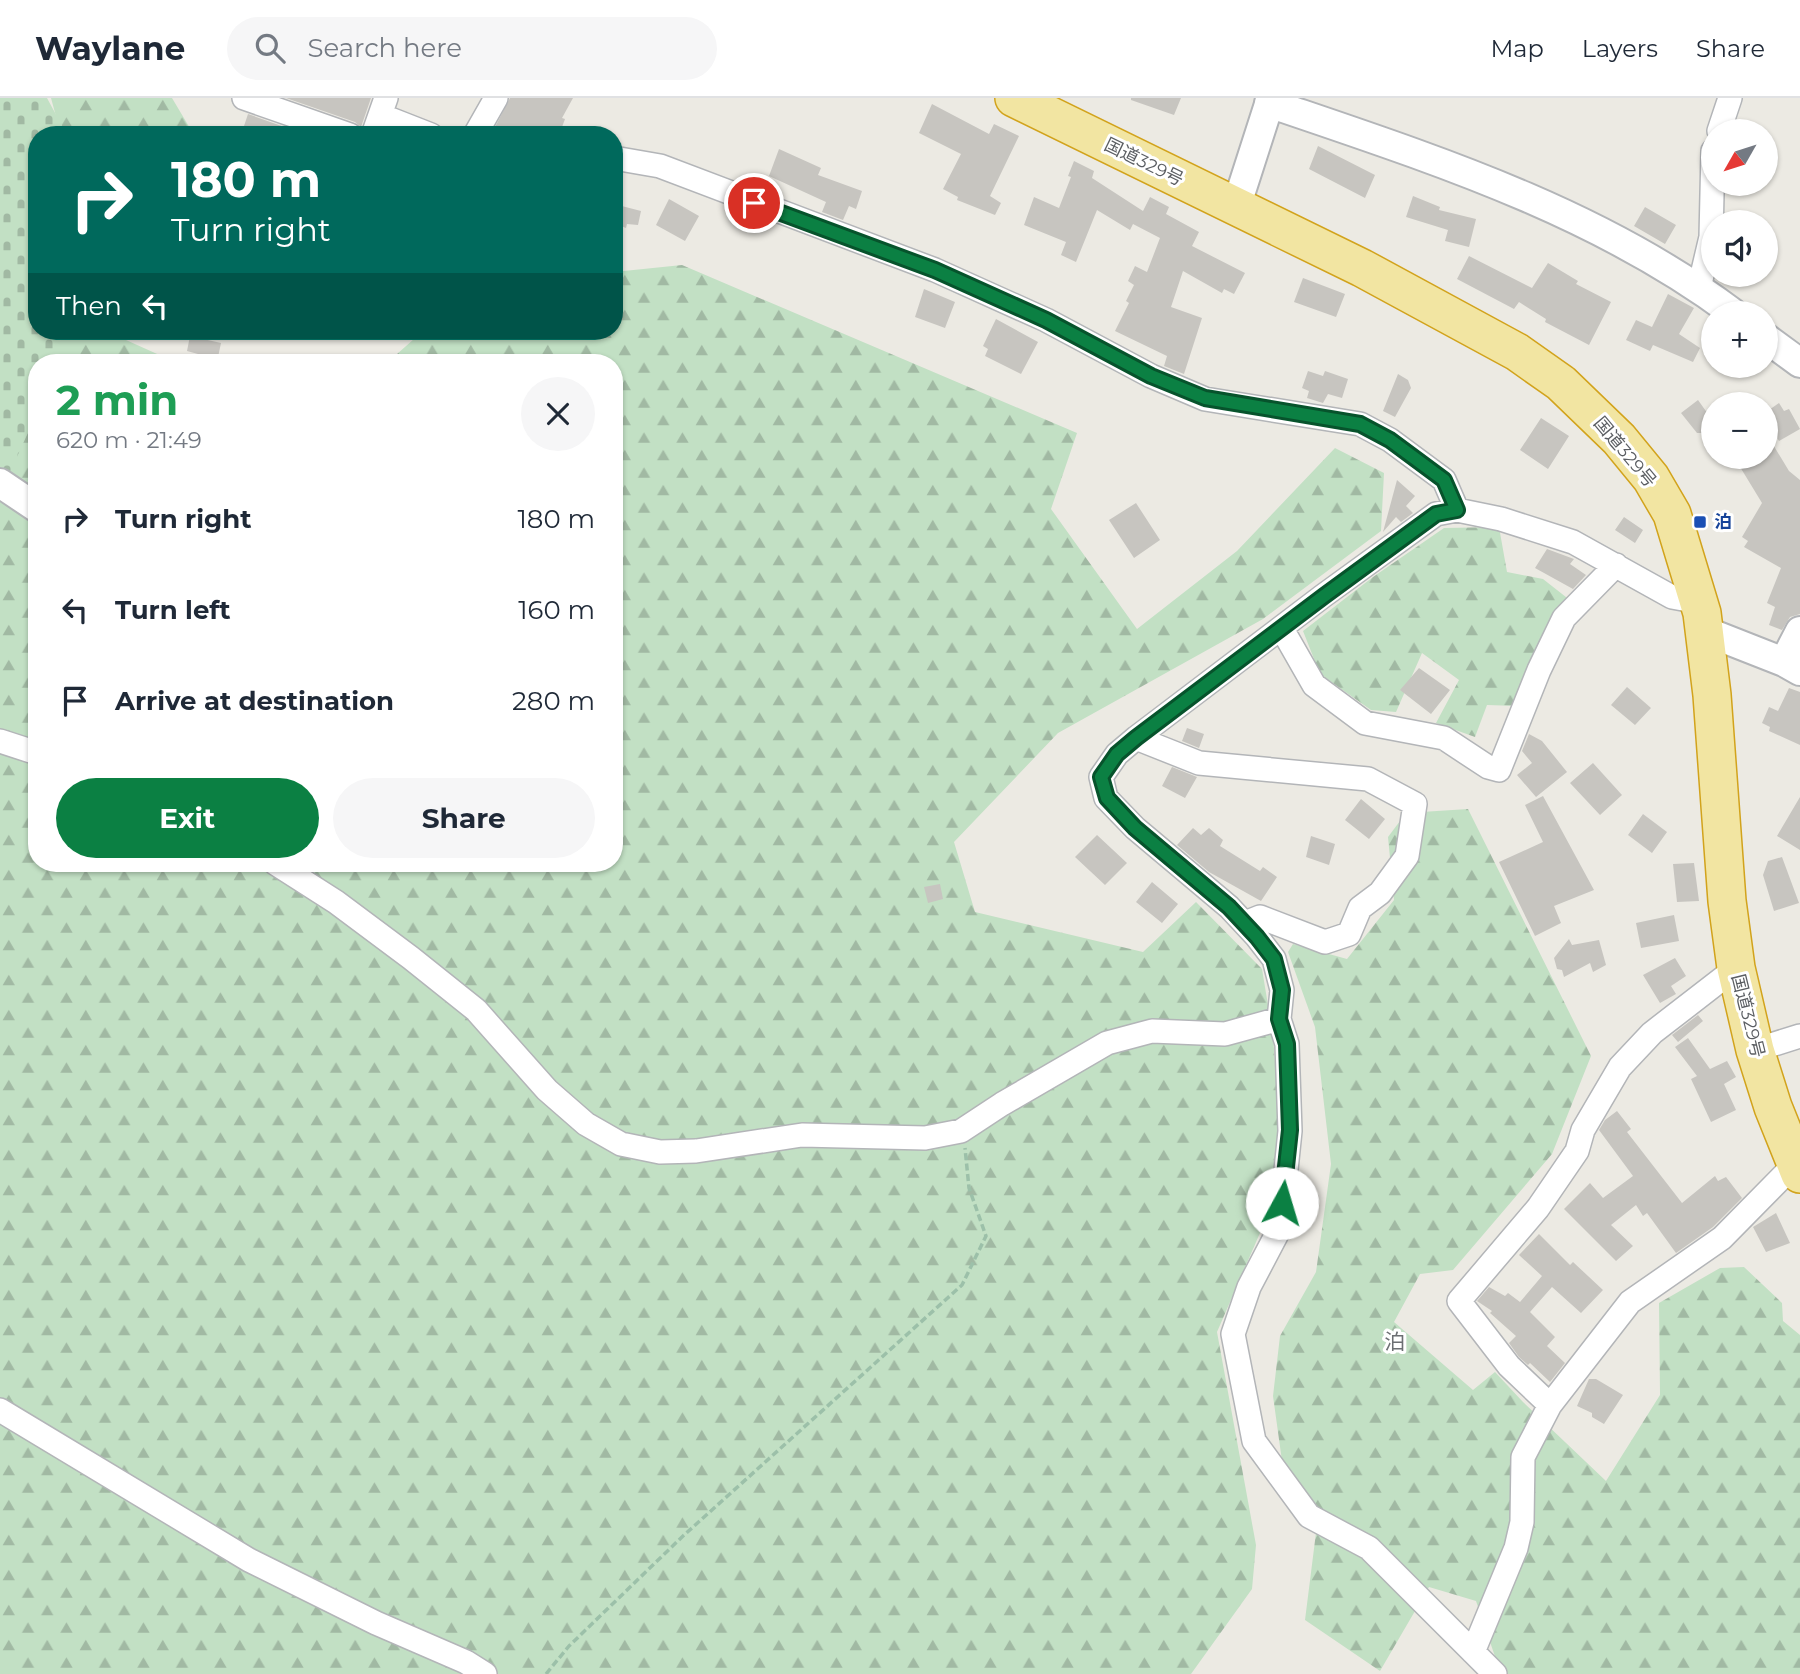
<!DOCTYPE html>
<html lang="en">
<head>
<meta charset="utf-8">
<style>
	body { margin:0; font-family:Montserrat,"Noto Sans JP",sans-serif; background:#f6f6f7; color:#1f2937; height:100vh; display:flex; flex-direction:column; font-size:26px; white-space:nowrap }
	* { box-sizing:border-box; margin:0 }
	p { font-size:23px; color:#747a83 }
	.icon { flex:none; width:38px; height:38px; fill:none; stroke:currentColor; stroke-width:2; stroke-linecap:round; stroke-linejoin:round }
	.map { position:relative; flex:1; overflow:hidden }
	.drawer { position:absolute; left:28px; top:256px; width:595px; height:518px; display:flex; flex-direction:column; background:#fff; border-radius:28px; box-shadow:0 2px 5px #0004 }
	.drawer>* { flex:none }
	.guide { position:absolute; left:28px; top:28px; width:595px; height:214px; border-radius:28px; box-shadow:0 2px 5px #0004; background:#00695c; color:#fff; overflow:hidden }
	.needle { width:46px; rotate:231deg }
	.buttons { position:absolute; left:1701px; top:21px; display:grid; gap:14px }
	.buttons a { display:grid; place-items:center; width:77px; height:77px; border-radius:50%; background:#fff; box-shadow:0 2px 5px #0004; font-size:35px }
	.pin { position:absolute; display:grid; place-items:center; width:60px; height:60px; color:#fff; margin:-30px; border:4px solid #fff; border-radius:50%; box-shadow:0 2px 7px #0007 }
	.me { position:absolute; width:77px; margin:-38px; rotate:6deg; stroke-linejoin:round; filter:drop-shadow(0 0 5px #0008) }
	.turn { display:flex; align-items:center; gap:24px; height:147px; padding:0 28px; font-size:32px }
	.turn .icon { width:91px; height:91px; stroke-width:2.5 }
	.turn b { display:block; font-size:49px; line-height:60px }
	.then { display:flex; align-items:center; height:66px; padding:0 28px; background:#0003; gap:14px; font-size:26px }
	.round { display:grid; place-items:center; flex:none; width:74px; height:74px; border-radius:37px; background:#f6f6f7 }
	.head { display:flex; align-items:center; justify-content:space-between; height:119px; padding:0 28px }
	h1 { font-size:42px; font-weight:700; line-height:52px; color:#1e9e55 }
	.cta { display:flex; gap:14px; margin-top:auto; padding:14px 28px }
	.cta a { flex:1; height:80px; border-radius:42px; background:#0b8043; color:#fff; font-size:28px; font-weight:700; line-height:80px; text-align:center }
	.cta a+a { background:#f6f6f7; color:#1f2937 }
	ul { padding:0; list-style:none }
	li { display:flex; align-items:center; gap:21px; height:91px; padding:0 28px }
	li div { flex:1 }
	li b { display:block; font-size:26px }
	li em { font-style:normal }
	header { display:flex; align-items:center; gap:42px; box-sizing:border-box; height:98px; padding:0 35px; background:#fff; border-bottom:2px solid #e0e1e3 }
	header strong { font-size:33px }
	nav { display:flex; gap:38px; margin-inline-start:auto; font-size:24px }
	.search { width:490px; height:63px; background:#f6f6f7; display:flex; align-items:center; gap:18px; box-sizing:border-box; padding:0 24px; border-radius:38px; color:#747a83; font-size:26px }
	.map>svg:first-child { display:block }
	.forest { fill:url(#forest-firs) }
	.cemetery { fill:url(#cemetery-stones) }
	.building { fill:#c7c5c0 }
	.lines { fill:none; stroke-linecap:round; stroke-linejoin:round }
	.minor-casing { stroke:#b3b5b8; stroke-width:26 }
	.tertiary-casing { stroke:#b3b5b8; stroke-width:32 }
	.trunk-casing { stroke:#d2a31c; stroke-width:40 }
	.path { stroke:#9cc0a9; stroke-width:3.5; stroke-dasharray:7 3.5; stroke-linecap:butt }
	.minor { stroke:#fff; stroke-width:23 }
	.tertiary { stroke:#fff; stroke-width:28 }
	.trunk { stroke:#f2e5a2; stroke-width:37 }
	.route-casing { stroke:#07532c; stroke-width:18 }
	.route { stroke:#0b8043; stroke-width:12 }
	.transit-dot { fill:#1a4fb4; stroke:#fff; stroke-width:2.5 }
	.labels { text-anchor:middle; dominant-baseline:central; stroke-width:6; stroke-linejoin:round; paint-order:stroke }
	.street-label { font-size:18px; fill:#5b5e62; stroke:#fff }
	.transit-label { font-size:18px; font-weight:bold; fill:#164399; stroke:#fff; text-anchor:start }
	.quarter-label { font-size:21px; fill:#6c6f73; stroke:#fff }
</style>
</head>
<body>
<header>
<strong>Waylane</strong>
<div class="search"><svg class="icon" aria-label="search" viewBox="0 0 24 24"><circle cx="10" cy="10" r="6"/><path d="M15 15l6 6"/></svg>Search here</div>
<nav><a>Map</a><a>Layers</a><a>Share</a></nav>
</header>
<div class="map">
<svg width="1800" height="1576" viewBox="0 0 1800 1576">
	<defs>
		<pattern id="forest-firs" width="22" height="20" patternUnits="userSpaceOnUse" patternTransform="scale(1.75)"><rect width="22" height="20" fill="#c2e0c4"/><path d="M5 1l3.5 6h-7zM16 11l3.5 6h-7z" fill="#a1b9a3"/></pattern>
		<pattern id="cemetery-stones" width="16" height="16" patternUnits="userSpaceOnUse" patternTransform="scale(1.75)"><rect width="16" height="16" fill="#c2e0c4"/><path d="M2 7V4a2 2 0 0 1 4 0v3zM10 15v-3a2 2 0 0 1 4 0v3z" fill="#a1b9a3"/></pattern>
	</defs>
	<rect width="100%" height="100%" fill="#eceae3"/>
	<path class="forest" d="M51 0H172L194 37H61Z
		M0 165 37 233H106L175 264H37V765H614V264H388L423 233H614V174L682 167 1077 335 1051 411 1137 531 1237 453 1335 350 1384 375 1381 433 1263 521 1058 635 954 744 975 814 1143 854 1196 804 1262 871 1273 937 1280 1033 1266 1121 1217 1234 1256 1447 1252 1491 1191 1576H0Z
		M1499 429 1507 474 1543 481 1571 503 1517 608 1487 607 1475 639 1436 625 1459 582 1422 555 1396 614 1371 612 1320 576 1303 533 1373 479 1444 430Z
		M1468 711 1591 958 1552 1056 1453 1172 1420 1176 1394 1224 1473 1292 1495 1274 1523 1304 1606 1383 1660 1297 1659 1205 1720 1170 1744 1169 1782 1205 1783 1223 1800 1237V1576H1501L1476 1503 1429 1489 1380 1573 1305 1522 1319 1411 1282 1363 1273 1298 1280 1238 1316 1174 1331 1066 1315 929 1288 854 1293 846 1347 861 1394 802 1388 739 1406 715Z"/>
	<path class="cemetery" d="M0 0H47L67 37H37V233H69L57 264H37V315L0 396Z"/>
	<path class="building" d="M286 0H371L361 29 355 24Z
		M510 0H573L562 20 565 21 559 37H543L522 28 517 37H500L493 33Z
		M1131 0H1181L1174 17 1131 2Z
		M932 6 989 36 994 26 1019 38 990 98 1001 105 995 117 957 102 958 99 943 91 961 56 919 35Z
		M248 16 307 37H241Z
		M1318 48 1375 77 1365 100 1309 71Z
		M779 51 821 70 818 77 862 93 856 111 849 108 843 122 822 114 826 104 769 78Z
		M1074 63 1094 73 1092 80 1143 113 1150 99 1169 109 1166 116 1199 134 1192 148 1245 175 1234 196 1224 191 1222 195 1183 173 1171 209 1202 220 1184 276 1164 268 1167 258 1115 233 1129 205 1126 203 1134 187 1128 183 1135 168 1147 174 1160 140 1133 126 1130 132 1097 112 1076 164 1061 157 1066 144 1024 127 1034 99 1059 110 1071 79 1068 78Z
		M1413 98 1440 109 1439 112 1476 121 1469 149 1445 143 1448 132 1406 119Z
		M669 101 699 118 685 143 656 127Z
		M614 106 641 113 638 127 627 126 626 130 614 125Z
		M1645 109 1676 127 1665 146 1634 128Z
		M1469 158 1532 190 1548 165 1578 183 1576 186 1611 204 1589 247 1545 224 1546 221 1519 204 1514 211 1457 181Z
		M1303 180 1345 196 1336 219 1294 204Z
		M924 191 955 204 945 230 915 219Z
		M1668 196 1694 210 1679 236 1700 250 1693 264 1653 247 1650 253 1626 242 1636 222 1652 229Z
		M996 221 1038 244 1021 276 985 258 988 251 983 248Z
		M190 238 221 245 217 264H196L198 256 187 253Z
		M1308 273 1323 278 1325 273 1348 281 1342 300 1328 296 1323 305 1307 300 1309 293 1302 290Z
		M1398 276 1408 282 1411 290 1395 319 1383 313Z
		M1698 302 1713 323V327L1703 335H1697L1681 315Z
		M1779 305 1784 313 1789 311 1800 331 1779 343 1766 321V314Z
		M1541 320 1569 338 1548 371 1520 352Z
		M1766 335 1789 373 1800 382V516L1790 519 1782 532 1769 527 1775 509 1767 505 1781 470 1744 449 1748 443 1742 439 1762 405 1734 359H1766Z
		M1397 382 1415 398 1406 408 1413 415 1401 424 1396 419 1383 434Z
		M1136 405 1160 442 1134 460 1109 422Z
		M1624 419 1643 432 1635 445 1615 432Z
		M1547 451 1574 461 1570 466 1586 477 1573 491 1535 470Z
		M1419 570 1450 592 1431 616 1400 592Z
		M1627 589 1651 610 1635 627 1611 607Z
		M1789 590 1800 594V647L1769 633 1770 629 1762 625 1769 609 1778 613Z
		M1187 630 1204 636 1199 650 1182 643Z
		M1529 636 1542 643 1567 674 1536 699 1517 677 1532 665 1522 653Z
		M1593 665 1622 697 1600 717 1570 685Z
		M1172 669 1197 679 1185 700 1162 688Z
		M1543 698 1594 792 1554 808 1561 825 1535 838 1499 764 1543 744 1525 707Z
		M1800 699V752L1777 738Z
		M1361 701 1385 721 1369 741 1345 722Z
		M1643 716 1667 734 1652 755 1628 737Z
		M1193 730 1201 737 1209 730 1223 742 1220 748 1260 773 1263 769 1277 779 1261 803 1209 774 1177 747Z
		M1097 737 1127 765 1105 787 1075 759Z
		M1311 738 1335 746 1329 767 1306 759Z
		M1782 759 1799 805 1774 813 1763 777 1768 763Z
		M1694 765 1699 803 1677 804 1673 766Z
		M1152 784 1178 806 1162 825 1136 804Z
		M940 786 943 801 928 805 924 789Z
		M1674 817 1679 843 1641 850 1636 825Z
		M1569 841 1572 847 1599 842 1606 867 1593 874 1590 865 1564 879 1562 872 1557 871 1554 860Z
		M1675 860 1686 878 1671 888 1676 896 1660 905 1643 877Z
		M1698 917 1703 923 1678 944 1672 937Z
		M1688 940 1710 971 1727 963 1736 979 1724 986 1736 1012 1711 1024 1691 981 1697 978 1675 949Z
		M1617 1013 1631 1031 1627 1034 1682 1105 1715 1078 1718 1083 1726 1079 1742 1100 1713 1129 1676 1155 1647 1115 1643 1118 1636 1107 1611 1127 1633 1148 1616 1163 1564 1111 1590 1085 1603 1100 1633 1078 1599 1032 1605 1022Z
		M1776 1115 1790 1145 1766 1154 1753 1129Z
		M1539 1136 1570 1167 1573 1164 1603 1192 1581 1215 1552 1189 1530 1214 1555 1239 1547 1248 1565 1265 1550 1284 1530 1265 1528 1267 1519 1259 1509 1245 1516 1238 1490 1215 1492 1213 1477 1203 1489 1189 1505 1198 1508 1195 1520 1204 1542 1178 1519 1157Z
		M1589 1281H1596L1623 1297 1604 1326 1592 1319V1315L1577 1308Z"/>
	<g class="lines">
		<g class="minor-casing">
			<path id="minor" d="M244 0 350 37
				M380 17 431 37
				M1719 33 1730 0
				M373 37 386 0
				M475 37 496 0
				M614 60 660 68 935 172 1046 222 1151 278 1205 301 1360 326 1390 342 1444 382 1457 412
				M1699 190 1711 139 1713 53
				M1282 531 1314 587 1365 625 1444 640 1488 669 1499 672 1539 572 1564 520 1616 467
				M1136 640 1199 665 1368 681 1415 706 1407 758 1380 795 1360 810 1349 836 1325 844 1260 819 1245 825
				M0 643 37 655
				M275 765 336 804 411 860 476 912 547 992 586 1026 621 1046 660 1054 696 1053 802 1037 925 1040 961 1033 1002 1006 1107 945 1152 933 1225 936 1279 921
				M1755 952 1800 938
				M1550 1307 1509 1268 1459 1203 1538 1110 1577 1053 1583 1032 1620 969 1652 935 1736 870
				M0 1312 249 1462 376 1525 466 1564 485 1576
				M1473 1554 1516 1450 1522 1424 1523 1359 1550 1307 1630 1204 1722 1140 1795 1066
				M1495 1576 1369 1450 1309 1418 1254 1343 1233 1236 1249 1189 1280 1130 1290 1033 1287 946 1279 921 1282 892 1274 861 1257 839 1229 809 1135 730 1106 700 1101 679 1117 656 1136 640 1323 498 1436 416 1457 412 1501 421 1573 444 1672 499 1699 504"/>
		</g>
		<g class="tertiary-casing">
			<path id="tertiary" d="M1269 5C1430 60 1595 112 1733 215
				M1236 109 1271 0
				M1766 240 1800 265
				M0 385 37 410
				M1705 533 1784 564 1800 573
				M1784 564 1800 533"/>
		</g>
		<g class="trunk-casing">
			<path id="trunk" d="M1014 0 1362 170 1517 254 1561 285 1619 341 1651 380 1672 416 1702 515 1712 597 1727 803 1736 870 1755 952 1773 1009 1800 1076"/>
		</g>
		<path class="path" d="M546 1576 569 1548 683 1438 962 1187 986 1138 969 1090 965 1050"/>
		<use href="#minor" class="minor"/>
		<use href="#tertiary" class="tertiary"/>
		<use href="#trunk" class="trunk"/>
	</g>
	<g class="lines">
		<g class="route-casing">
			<path id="route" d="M754 105 935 172 1046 222 1151 278 1205 300 1360 326 1390 342 1444 382 1457 412 1436 416 1324 498 1136 640 1117 656 1101 679 1107 700 1135 730 1229 809 1257 839 1274 861 1282 892 1279 921 1287 946 1290 1032 1282 1105"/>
		</g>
		<use href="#route" class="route"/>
	</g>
	<rect class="transit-dot" x="1693" y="417" width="14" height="14" rx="3.5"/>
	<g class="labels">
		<g class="street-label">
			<text transform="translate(1144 64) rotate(26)">国道329号</text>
			<text transform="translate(1625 354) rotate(50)">国道329号</text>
			<text transform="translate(1748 918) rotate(76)">国道329号</text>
		</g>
		<g class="transit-label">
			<text x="1714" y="424">泊</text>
		</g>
		<g class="quarter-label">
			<text x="1395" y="1243">泊</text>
		</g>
	</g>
</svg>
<div class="buttons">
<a><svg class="needle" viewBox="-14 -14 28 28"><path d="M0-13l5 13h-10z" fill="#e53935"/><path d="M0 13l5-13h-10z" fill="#747a83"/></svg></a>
<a><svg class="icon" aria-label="sound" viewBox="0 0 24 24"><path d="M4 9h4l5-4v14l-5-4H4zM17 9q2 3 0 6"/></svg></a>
<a>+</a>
<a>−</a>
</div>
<div class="pin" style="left:754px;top:105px;background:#d93025"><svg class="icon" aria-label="arrive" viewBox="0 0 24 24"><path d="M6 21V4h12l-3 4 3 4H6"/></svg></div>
<svg class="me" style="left:1282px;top:1105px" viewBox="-20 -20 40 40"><circle r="19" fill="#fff"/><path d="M0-13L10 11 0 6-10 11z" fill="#0b8043"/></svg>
<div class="guide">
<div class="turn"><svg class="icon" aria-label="right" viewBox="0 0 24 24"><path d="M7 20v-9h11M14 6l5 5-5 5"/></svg><div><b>180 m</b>Turn right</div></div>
<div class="then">Then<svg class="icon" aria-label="left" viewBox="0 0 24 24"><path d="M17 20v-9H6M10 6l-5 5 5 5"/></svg></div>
</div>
<section class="drawer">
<div class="head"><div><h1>2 min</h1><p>620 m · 21:49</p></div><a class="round"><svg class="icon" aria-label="close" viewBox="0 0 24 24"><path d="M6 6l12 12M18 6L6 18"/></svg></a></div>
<ul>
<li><svg class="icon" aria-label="right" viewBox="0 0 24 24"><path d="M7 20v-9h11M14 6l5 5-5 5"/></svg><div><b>Turn right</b></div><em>180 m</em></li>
<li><svg class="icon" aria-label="left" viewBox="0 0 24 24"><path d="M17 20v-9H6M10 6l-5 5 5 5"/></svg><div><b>Turn left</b></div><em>160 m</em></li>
<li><svg class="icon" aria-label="arrive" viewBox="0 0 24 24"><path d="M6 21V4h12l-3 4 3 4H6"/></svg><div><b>Arrive at destination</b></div><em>280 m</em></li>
</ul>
<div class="cta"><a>Exit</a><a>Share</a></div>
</section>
</div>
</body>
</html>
